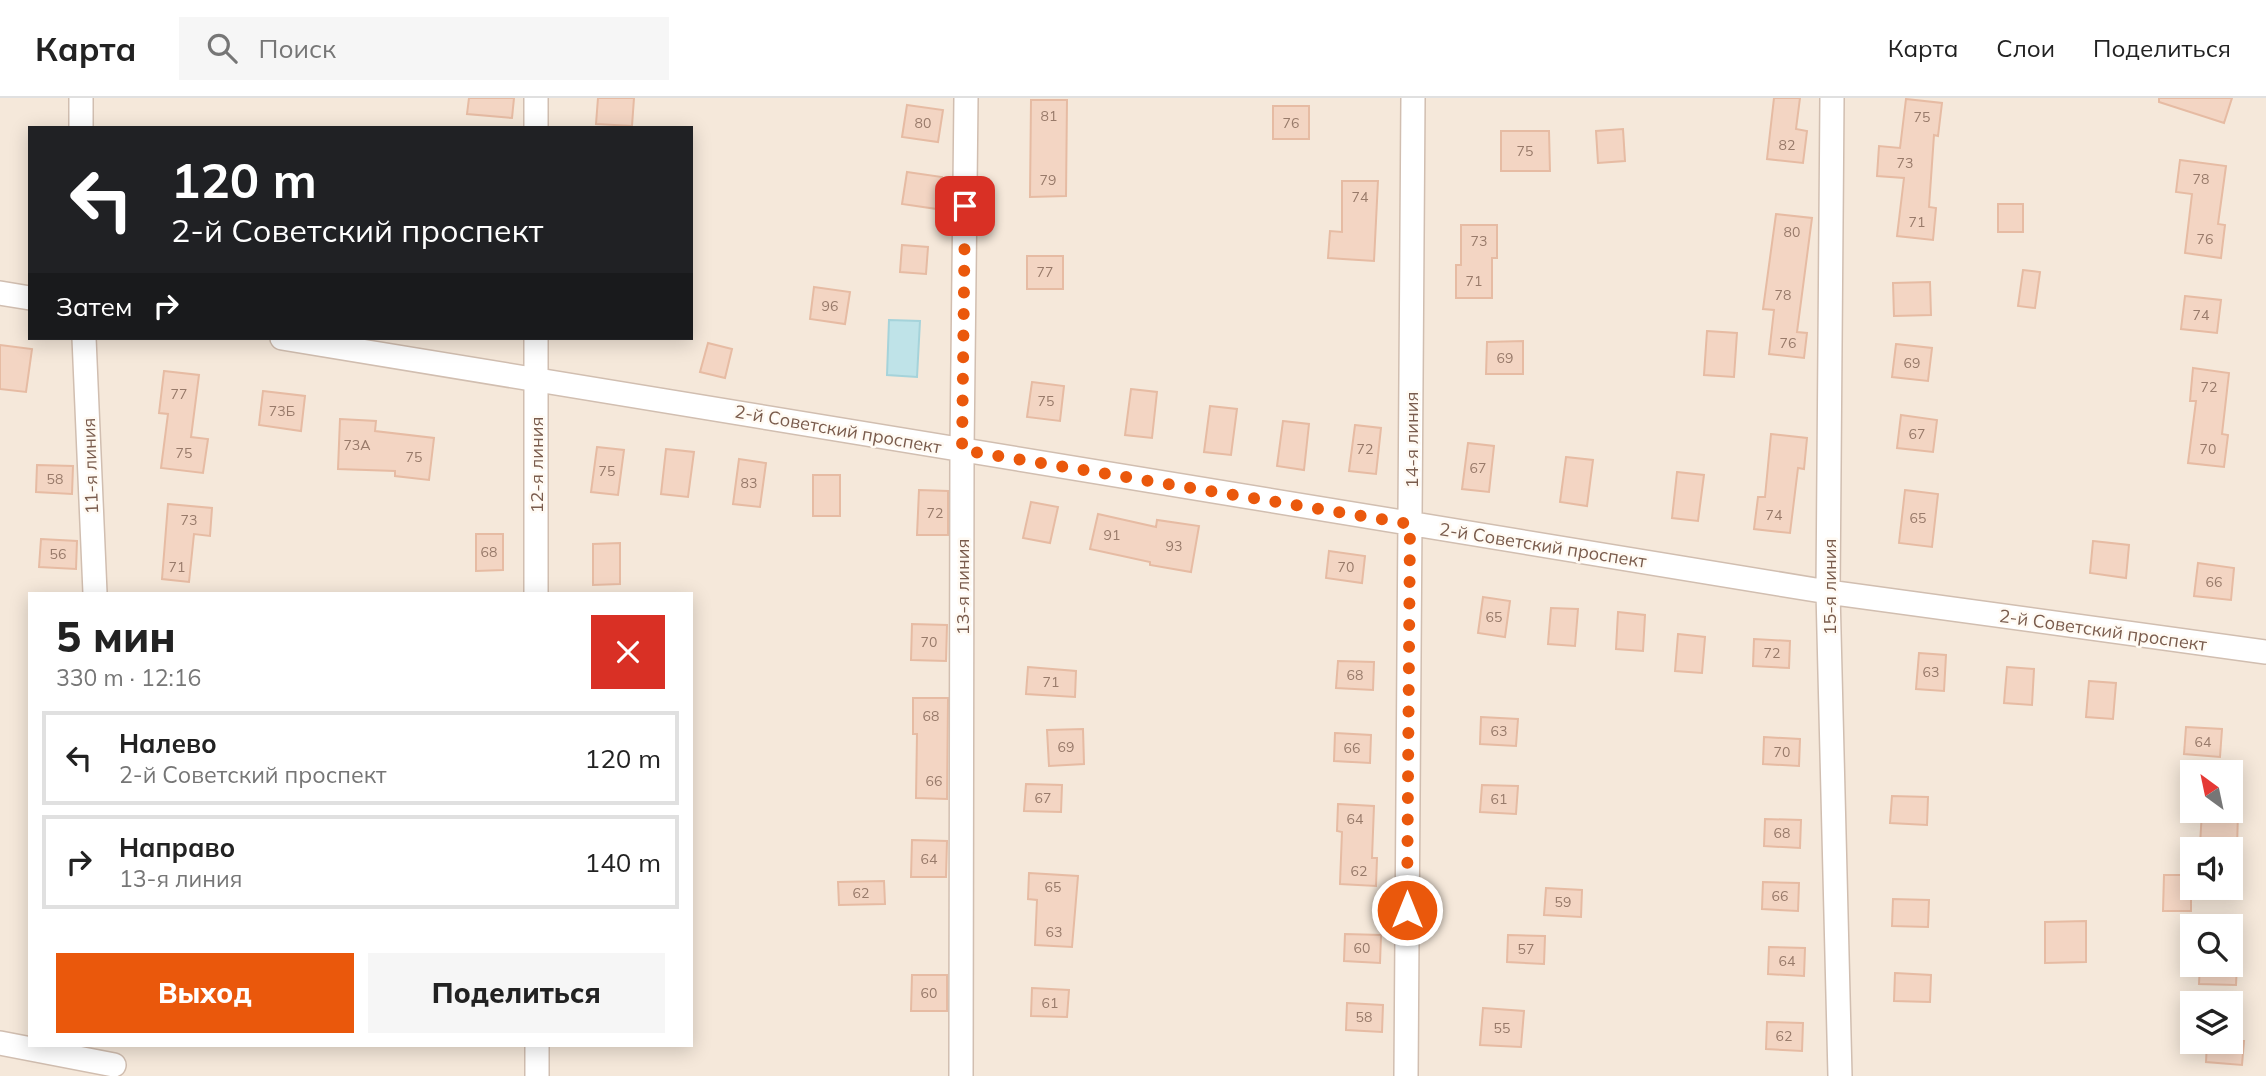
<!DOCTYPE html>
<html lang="ru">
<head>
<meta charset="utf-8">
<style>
	body { margin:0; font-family:Mulish,sans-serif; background:#f6f6f6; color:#222; height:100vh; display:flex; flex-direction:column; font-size:26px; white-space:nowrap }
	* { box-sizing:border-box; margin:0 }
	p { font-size:23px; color:#767676 }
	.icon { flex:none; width:38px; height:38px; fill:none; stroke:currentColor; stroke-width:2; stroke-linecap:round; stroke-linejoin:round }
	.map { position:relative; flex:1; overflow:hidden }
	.details { position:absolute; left:28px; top:494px; width:665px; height:455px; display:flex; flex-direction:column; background:#fff; border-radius:0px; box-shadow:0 4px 18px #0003 }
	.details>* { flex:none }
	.hud { position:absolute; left:28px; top:28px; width:665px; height:214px; border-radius:0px; box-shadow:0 4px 18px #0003; background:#202124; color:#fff; overflow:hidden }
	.needle { width:46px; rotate:327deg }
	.fabs { position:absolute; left:2180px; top:662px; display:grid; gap:14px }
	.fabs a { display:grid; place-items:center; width:63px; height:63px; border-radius:0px; background:#fff; box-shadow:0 4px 18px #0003; font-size:35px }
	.pin { position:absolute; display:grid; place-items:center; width:60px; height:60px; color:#fff; margin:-30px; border-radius:14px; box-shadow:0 4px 10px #0006 }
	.me { position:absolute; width:77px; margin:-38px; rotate:0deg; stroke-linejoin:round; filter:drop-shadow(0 0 5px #0008) }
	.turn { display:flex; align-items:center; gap:24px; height:147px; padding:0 28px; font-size:32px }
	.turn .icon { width:91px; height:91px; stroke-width:2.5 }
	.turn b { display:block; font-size:49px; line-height:60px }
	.then { display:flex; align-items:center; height:66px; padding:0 28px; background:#0003; gap:14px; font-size:26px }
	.round { display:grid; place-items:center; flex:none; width:74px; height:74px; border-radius:0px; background:#f6f6f6 }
	.headline { display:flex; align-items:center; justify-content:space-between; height:119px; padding:0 28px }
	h1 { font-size:42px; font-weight:800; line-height:52px }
	.primary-button { display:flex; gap:14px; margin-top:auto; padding:14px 28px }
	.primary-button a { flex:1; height:80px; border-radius:0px; background:#ea580c; color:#fff; font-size:28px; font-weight:800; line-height:80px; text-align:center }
	.primary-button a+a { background:#f6f6f6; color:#222 }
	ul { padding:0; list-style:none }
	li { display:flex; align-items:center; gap:21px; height:94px; margin:0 14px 10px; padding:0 14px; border:4px solid #e0e0e0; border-radius:0px }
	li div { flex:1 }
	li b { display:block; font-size:26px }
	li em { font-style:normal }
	header { display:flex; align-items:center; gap:42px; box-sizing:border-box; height:98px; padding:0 35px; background:#fff; border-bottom:2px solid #e0e0e0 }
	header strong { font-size:33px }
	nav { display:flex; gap:38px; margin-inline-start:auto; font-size:24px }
	.search { width:490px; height:63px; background:#f6f6f6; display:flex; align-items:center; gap:18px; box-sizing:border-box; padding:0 24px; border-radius:0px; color:#767676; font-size:26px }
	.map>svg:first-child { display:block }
	.residential { fill:#f5e8da; fill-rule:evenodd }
	.water { fill:#bfe3e8; stroke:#a5d3da; stroke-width:2 }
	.building { fill:#f3d5c3; stroke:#e6bba3; stroke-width:2 }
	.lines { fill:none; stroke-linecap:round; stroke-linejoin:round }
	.street-casing { stroke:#d1beb0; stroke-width:26 }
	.street { stroke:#fff; stroke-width:23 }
	.route { stroke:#ea580c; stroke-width:12; stroke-dasharray:0 21.6 }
	.labels { text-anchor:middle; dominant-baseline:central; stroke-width:5; stroke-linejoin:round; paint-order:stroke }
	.number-label { font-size:14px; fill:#987a6a }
	.street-label { font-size:18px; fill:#7a5c4d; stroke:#fffaf3 }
</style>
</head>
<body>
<header>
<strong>Карта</strong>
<div class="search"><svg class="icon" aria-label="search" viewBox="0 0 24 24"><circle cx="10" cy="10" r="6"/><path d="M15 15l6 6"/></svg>Поиск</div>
<nav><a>Карта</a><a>Слои</a><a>Поделиться</a></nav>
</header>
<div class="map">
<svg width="2266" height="978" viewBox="0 0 2266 978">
	<rect width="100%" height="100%" fill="#fdf6ec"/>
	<path class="residential" d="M0 0H2266V978H0ZM30 30H691V240H30ZM30 495H691V947H30ZM2193 674H2231V712H2193ZM2193 751H2231V789H2193ZM2193 828H2231V866H2193ZM2193 905H2231V943H2193Z"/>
	<path class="water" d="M889 222 920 223 917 279 887 277Z"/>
	<path class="building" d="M469 0H514L512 20 467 16Z
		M598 0H634L632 28 596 26Z
		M1774 0H1800L1796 31 1807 33 1803 65 1767 61Z
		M2159 0H2232L2224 25 2159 4Z
		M1906 1 1942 5 1938 38 1934 37 1929 109 1936 110 1933 142 1897 138 1904 80 1877 78 1879 48 1900 50Z
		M1031 2H1067L1066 98 1030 99Z
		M907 7 943 12 938 44 902 39Z
		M1273 8H1309V41H1273Z
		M1623 31 1625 63 1598 65 1596 33Z
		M1501 33H1549L1550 73H1501Z
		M2180 62 2226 68 2218 126 2225 127 2221 160 2185 155 2192 96 2176 94Z
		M907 74 942 79 937 111 902 106Z
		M1342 83H1378L1374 163 1328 160 1330 133 1342 134Z
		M1998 106H2023V134H1998Z
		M1776 116 1812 120 1797 234 1807 235 1804 260 1769 256 1774 212 1763 211Z
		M1461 127H1497V160H1492V200H1456V167H1461Z
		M902 147 928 149 926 176 900 174Z
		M1027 158H1063V191H1027Z
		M2023 172 2040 174 2035 210 2018 208Z
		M1930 184 1931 217 1894 218 1893 185Z
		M814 189 850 194 845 226 810 221Z
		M2185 198 2221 202 2217 235 2181 231Z
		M1707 233 1737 235 1734 279 1704 277Z
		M1523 243V276H1486L1487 244Z
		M708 245 732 251 725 280 700 274Z
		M1896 246 1932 250 1928 283 1892 279Z
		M0 247 32 251 26 294 0 291Z
		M2193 270 2229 275 2222 336 2228 337 2224 369 2188 365 2196 303H2190Z
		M164 273 199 277 191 339 208 341 203 375 161 370 168 316 159 315Z
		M1032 284 1064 288 1060 323 1027 319Z
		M1131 291 1157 294 1152 340 1125 337Z
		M263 293 305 298 301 333 259 327Z
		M1210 308 1237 311 1231 357 1204 354Z
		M1901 317 1937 322 1933 354 1897 350Z
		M340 321 376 323 375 333 434 340 429 382 395 378V373L338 371Z
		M1283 323 1309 326 1304 372 1277 368Z
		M1355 327 1381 330 1376 376 1349 373Z
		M1771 336 1807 340 1804 371 1798 370 1790 435 1754 431 1758 399H1765Z
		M1468 345 1494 348 1489 394 1462 391Z
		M597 349 624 352 618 397 591 394Z
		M666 351 694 354 688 399 661 396Z
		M1566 359 1593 362 1587 408 1560 404Z
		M739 361 766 365 760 409 733 406Z
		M37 367 73 368 72 396 36 394Z
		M1677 374 1704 377 1698 423 1672 420Z
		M813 377H840V418H813Z
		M919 392 948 393V437H917Z
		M1905 392 1938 396 1932 449 1899 445Z
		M1031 404 1058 409 1050 445 1023 440Z
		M168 406 212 410 210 438 194 436 189 484 162 481Z
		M1098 416 1156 429 1157 422 1199 428 1191 474 1150 467V464L1090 451Z
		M476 436H503V472L476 473Z
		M41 441 77 443 76 471 39 469Z
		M2093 443 2129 447 2126 480 2090 475Z
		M620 445V486L593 487V446Z
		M1329 453 1365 458 1362 485 1326 480Z
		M2198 465 2234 470 2231 502 2194 498Z
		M1483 499 1510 503 1505 539 1478 535Z
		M1551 510 1578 511 1575 548 1548 546Z
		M1618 514 1645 517 1643 553 1616 551Z
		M912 526 947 527 946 563 911 562Z
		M1678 536 1705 539 1702 575 1675 573Z
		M1754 541 1790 543 1789 570 1753 568Z
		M1919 555 1946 557 1944 593 1916 591Z
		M1338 563 1374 564 1373 592 1336 590Z
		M1028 569 1076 573 1075 599 1026 596Z
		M2007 569 2034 571 2032 607 2004 605Z
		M2089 583 2116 585 2113 621 2086 619Z
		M913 600H948L947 701 916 700 917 636H913Z
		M1481 619 1518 621 1516 648 1480 646Z
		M2186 629 2222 631 2220 659 2184 656Z
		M1083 631 1084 666 1049 668 1047 632Z
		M1335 635 1371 637 1370 665 1334 663Z
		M1764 639 1800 641 1799 668 1763 666Z
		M1026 686 1062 687 1061 714 1024 713Z
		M1482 687 1518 688 1516 716 1480 714Z
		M1892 698 1928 699 1927 727 1890 725Z
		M1338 706 1374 708 1372 760H1377L1376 788 1340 786 1342 734 1337 733Z
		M2202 713 2238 715 2237 749 2200 747Z
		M1765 721 1801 722 1800 750 1764 748Z
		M912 742 947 743 946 779H911Z
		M1029 775 1078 778 1072 849 1035 847 1037 802 1028 801Z
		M2164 777H2191V813H2163Z
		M884 783 885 806 839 807 838 784Z
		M1763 784 1799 785 1798 813 1762 811Z
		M1546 790 1582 792 1581 819 1544 817Z
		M1893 801 1929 802 1928 829 1892 828Z
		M2086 823V864L2045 865V824Z
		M1345 836 1381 837 1380 865 1344 863Z
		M1508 837 1545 838 1544 866 1507 864Z
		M1769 849 1805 850 1804 878 1768 876Z
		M2200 866H2237L2236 887 2199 886Z
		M1895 875 1931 877 1930 904 1894 903Z
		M912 877H947V913H911Z
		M1032 890 1069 892 1067 919 1031 918Z
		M1347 905 1383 907 1382 934 1346 932Z
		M1483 910 1524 913 1521 949 1480 947Z
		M1767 924 1803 925 1802 953 1766 951Z
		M2207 943H2244L2242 967 2206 964Z"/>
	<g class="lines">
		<g class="street-casing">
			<path id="street" d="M81 0V30
				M536 0V30
				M1832 0 1828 494 1840 978
				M0 195 30 200
				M84 240 95 495
				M282 240 1828 494 2266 554
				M536 240V495
				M0 945 114 967
				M537 947V978
				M961 978 962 352 966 0
				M1406 978 1413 0"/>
		</g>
		<use href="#street" class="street"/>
	</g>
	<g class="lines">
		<path class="route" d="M965 108 962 352 1410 426 1407 812"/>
	</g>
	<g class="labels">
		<g class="number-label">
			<text x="1049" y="18">81</text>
			<text x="1922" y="19">75</text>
			<text x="923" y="25">80</text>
			<text x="1291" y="25">76</text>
			<text x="1787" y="47">82</text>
			<text x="1525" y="53">75</text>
			<text x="1905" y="65">73</text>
			<text x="2201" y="81">78</text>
			<text x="1048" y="82">79</text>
			<text x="1360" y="99">74</text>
			<text x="1917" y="124">71</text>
			<text x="1792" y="134">80</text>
			<text x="2205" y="141">76</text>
			<text x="1479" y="143">73</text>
			<text x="1045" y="174">77</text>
			<text x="1474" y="183">71</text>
			<text x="1783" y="197">78</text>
			<text x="830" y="208">96</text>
			<text x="2201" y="217">74</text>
			<text x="1788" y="245">76</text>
			<text x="1505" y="260">69</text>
			<text x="1912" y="265">69</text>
			<text x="2209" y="289">72</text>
			<text x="179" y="296">77</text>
			<text x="1046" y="303">75</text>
			<text x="282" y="313">73Б</text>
			<text x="1917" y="336">67</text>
			<text x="357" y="347">73А</text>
			<text x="1365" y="351">72</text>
			<text x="2208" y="351">70</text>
			<text x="184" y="355">75</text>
			<text x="414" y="359">75</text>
			<text x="1478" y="370">67</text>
			<text x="607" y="373">75</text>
			<text x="55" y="381">58</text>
			<text x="749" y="385">83</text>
			<text x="935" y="415">72</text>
			<text x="1774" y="417">74</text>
			<text x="1918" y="420">65</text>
			<text x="189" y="422">73</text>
			<text x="1112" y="437">91</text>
			<text x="1174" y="448">93</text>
			<text x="489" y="454">68</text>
			<text x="58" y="456">56</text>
			<text x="177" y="469">71</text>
			<text x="1346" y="469">70</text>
			<text x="2214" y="484">66</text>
			<text x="1494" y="519">65</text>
			<text x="929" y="544">70</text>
			<text x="1772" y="555">72</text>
			<text x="1931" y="574">63</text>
			<text x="1355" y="577">68</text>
			<text x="1051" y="584">71</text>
			<text x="931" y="618">68</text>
			<text x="1499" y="633">63</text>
			<text x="2203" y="644">64</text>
			<text x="1066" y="649">69</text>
			<text x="1352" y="650">66</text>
			<text x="1782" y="654">70</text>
			<text x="934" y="683">66</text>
			<text x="1043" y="700">67</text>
			<text x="1499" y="701">61</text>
			<text x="1355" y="721">64</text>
			<text x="1782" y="735">68</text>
			<text x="929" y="761">64</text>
			<text x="1359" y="773">62</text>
			<text x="1053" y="789">65</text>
			<text x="861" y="795">62</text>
			<text x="1780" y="798">66</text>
			<text x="1563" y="804">59</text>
			<text x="1054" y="834">63</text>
			<text x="1362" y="850">60</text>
			<text x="1526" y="851">57</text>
			<text x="1787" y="863">64</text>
			<text x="929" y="895">60</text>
			<text x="1050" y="905">61</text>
			<text x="1364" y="919">58</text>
			<text x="1502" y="930">55</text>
			<text x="1784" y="938">62</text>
		</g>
		<g class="street-label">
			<text transform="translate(838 331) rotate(10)">2-й Советский проспект</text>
			<text transform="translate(1411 342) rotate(-90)">14-я линия</text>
			<text transform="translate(536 367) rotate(-90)">12-я линия</text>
			<text transform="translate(90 368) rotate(-92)">11-я линия</text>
			<text transform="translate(1543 447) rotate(9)">2-й Советский проспект</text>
			<text transform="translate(962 489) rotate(-90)">13-я линия</text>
			<text transform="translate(1829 489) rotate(-90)">15-я линия</text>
			<text transform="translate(2103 532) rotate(8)">2-й Советский проспект</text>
		</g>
	</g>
</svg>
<div class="fabs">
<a><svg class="needle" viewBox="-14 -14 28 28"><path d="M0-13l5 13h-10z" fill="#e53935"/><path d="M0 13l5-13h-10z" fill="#767676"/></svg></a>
<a><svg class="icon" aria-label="sound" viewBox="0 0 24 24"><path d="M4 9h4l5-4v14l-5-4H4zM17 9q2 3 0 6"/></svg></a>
<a><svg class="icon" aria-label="search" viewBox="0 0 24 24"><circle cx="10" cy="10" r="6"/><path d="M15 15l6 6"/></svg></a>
<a><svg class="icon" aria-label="layers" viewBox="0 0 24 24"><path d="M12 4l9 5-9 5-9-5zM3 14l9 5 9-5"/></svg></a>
</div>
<div class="pin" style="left:965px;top:108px;background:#d93025"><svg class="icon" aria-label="arrive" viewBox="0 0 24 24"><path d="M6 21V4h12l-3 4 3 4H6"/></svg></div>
<svg class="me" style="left:1407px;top:812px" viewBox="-20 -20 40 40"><circle r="17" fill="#ea580c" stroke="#fff" stroke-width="3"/><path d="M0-11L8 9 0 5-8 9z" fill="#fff"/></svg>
<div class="hud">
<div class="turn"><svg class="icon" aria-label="left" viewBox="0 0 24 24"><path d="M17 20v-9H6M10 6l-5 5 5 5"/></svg><div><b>120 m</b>2-й Советский проспект</div></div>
<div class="then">Затем<svg class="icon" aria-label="right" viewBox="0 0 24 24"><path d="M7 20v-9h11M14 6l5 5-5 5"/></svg></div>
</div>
<section class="details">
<div class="headline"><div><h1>5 мин</h1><p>330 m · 12:16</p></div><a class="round" style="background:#d93025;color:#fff"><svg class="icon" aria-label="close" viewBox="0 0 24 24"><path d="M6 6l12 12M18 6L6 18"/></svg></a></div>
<ul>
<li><svg class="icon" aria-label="left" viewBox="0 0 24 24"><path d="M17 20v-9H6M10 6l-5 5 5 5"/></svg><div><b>Налево</b><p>2-й Советский проспект</p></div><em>120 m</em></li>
<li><svg class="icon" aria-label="right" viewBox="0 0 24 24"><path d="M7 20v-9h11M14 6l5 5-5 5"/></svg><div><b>Направо</b><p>13-я линия</p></div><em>140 m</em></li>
</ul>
<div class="primary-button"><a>Выход</a><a>Поделиться</a></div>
</section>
</div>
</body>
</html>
